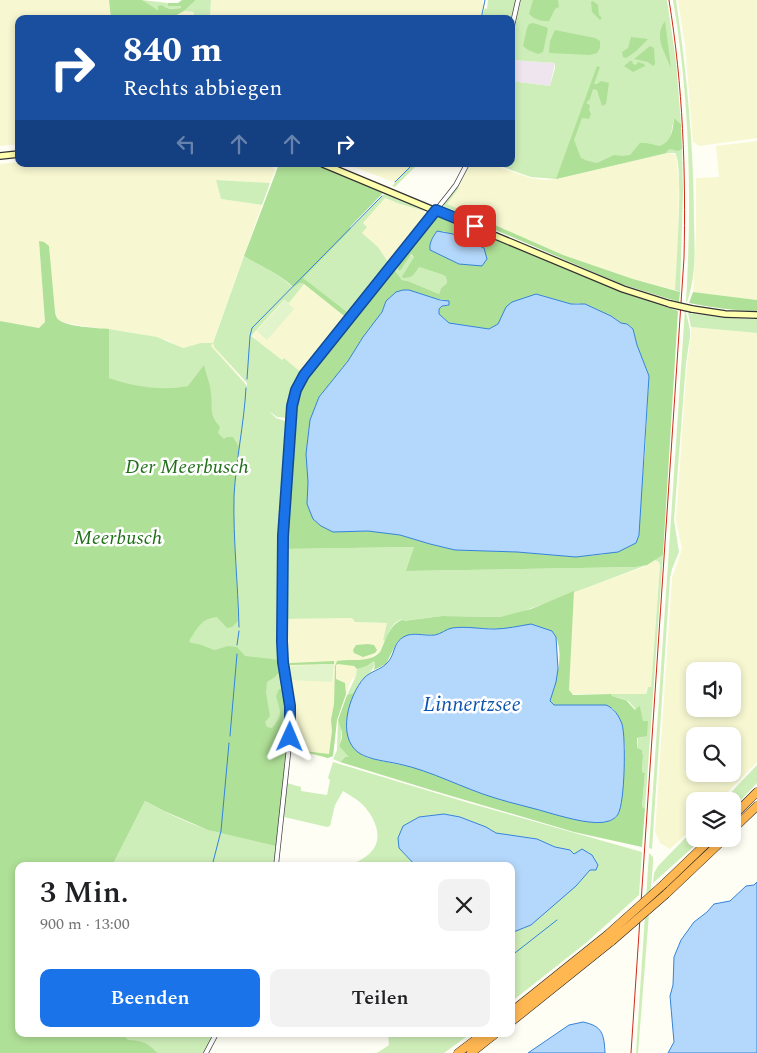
<!DOCTYPE html>
<html lang="de">
<head>
<meta charset="utf-8">
<style>
	body { margin:0; font-family:Spectral,serif; background:#f2f2f2; color:#202124; height:100vh; display:flex; flex-direction:column; font-size:19px; white-space:nowrap }
	* { box-sizing:border-box; margin:0 }
	p { font-size:16px; color:#757577 }
	.icon { flex:none; width:28px; height:28px; fill:none; stroke:currentColor; stroke-width:2; stroke-linecap:round; stroke-linejoin:round }
	.map { position:relative; flex:1; overflow:hidden }
	.side { position:absolute; left:15px; top:862px; width:500px; height:175px; display:flex; flex-direction:column; background:#fff; border-radius:10px; box-shadow:0 2px 8px #0003 }
	.side>* { flex:none }
	.hud { position:absolute; left:15px; top:15px; width:500px; height:152px; border-radius:10px; box-shadow:0 2px 8px #0003; background:#1a4fa0; color:#fff; overflow:hidden }
	.tools { position:absolute; left:686px; top:662px; display:grid; gap:10px }
	.tools a { display:grid; place-items:center; width:55px; height:55px; border-radius:10px; background:#fff; box-shadow:0 2px 8px #0003; font-size:25px }
	.pin { position:absolute; display:grid; place-items:center; width:42px; height:42px; color:#fff; margin:-21px; border-radius:10px; box-shadow:0 2px 8px #0006 }
	.me { position:absolute; width:55px; margin:-28px; rotate:1deg; stroke-linejoin:round; filter:drop-shadow(0 0 4px #0008) }
	.turn { display:flex; align-items:center; gap:18px; height:105px; padding:0 25px; font-size:22px }
	.turn .icon { width:65px; height:65px; stroke-width:2.5 }
	.turn b { display:block; font-size:35px; line-height:42px }
	.lanes { display:flex; align-items:center; height:48px; padding:0 25px; background:#0003; justify-content:center; gap:25px; direction:ltr }
	.lanes .off { opacity:.35 }
	.round { display:grid; place-items:center; flex:none; width:52px; height:52px; border-radius:10px; background:#f2f2f2 }
	.summary { display:flex; align-items:center; justify-content:space-between; height:85px; padding:0 25px }
	h1 { font-size:30px; font-weight:600; line-height:38px }
	.action { display:flex; gap:10px; margin-top:auto; padding:10px 25px }
	.action a { flex:1; height:58px; border-radius:10px; background:#1a73e8; color:#fff; font-size:20px; font-weight:600; line-height:58px; text-align:center }
	.action a+a { background:#f2f2f2; color:#202124 }
	.map>svg:first-child { display:block }
	.industrial { fill:#efe5ef }
	.farmland { fill:#f7f8d1; fill-rule:evenodd }
	.green { fill:#ceeeb9 }
	.forest { fill:#afe097; fill-rule:evenodd }
	.pitch { fill:#e1f4cc }
	.water { fill:#b4d8fb; stroke:#3483d9 }
	.lines { fill:none; stroke-linecap:round; stroke-linejoin:round }
	.stream { stroke:#3483d9; stroke-width:1 }
	.street-casing { stroke:#444; stroke-width:5.5 }
	.secondary-casing { stroke:#333; stroke-width:8 }
	.highway-casing { stroke:#222; stroke-width:9 }
	.street { stroke:#fff; stroke-width:4 }
	.secondary { stroke:#feffaf; stroke-width:5.5 }
	.highway { stroke:#ffb752; stroke-width:8 }
	.rail { stroke:#cf291b; stroke-width:1 }
	.secondary-bridge-casing { stroke:#333; stroke-width:8; stroke-linecap:butt }
	.highway-bridge-casing { stroke:#222; stroke-width:9; stroke-linecap:butt }
	.secondary-bridge { stroke:#feffaf; stroke-width:5.5 }
	.highway-bridge { stroke:#ffb752; stroke-width:8 }
	.route-casing { stroke:#114b97; stroke-width:12 }
	.route { stroke:#1a73e8; stroke-width:9 }
	.labels { text-anchor:middle; dominant-baseline:central; stroke-width:5; stroke-linejoin:round; paint-order:stroke }
	.park-label { font-size:20px; font-style:italic; fill:#217019; stroke:#fff }
	.water-label { font-size:21px; font-style:italic; fill:#0d54b0; stroke:#fff }
</style>
</head>
<body>
<div class="map">
<svg width="757" height="1053" viewBox="0 0 757 1053">
	<rect width="100%" height="100%" fill="#fffef4"/>
	<path class="industrial" d="M511 60 555 63 550 86 511 81Z"/>
	<path class="farmland" d="M0 0H109L111 19H19V144L0 146Z
		M211 0H482L484 7 480 19H210Z
		M678 0H757V138L699 146 693 142 685 45Z
		M184 11 194 12 193 19H135L133 15H137L143 19 159 16H175Z
		M757 141V300L693 292 696 237V178L719 177 716 146Z
		M668 153 676 155 679 182 678 245 675 290 633 279 563 255 446 204 469 164H489L531 178 545 180 556 179Z
		M19 162V164H268L275 170 270 183 216 180 221 199 262 205 213 342 214 347 246 384 245 408 206 343 181 348 167 340 129 332 82 326 62 322 58 319 55 312 39 241 45 322 40 328 0 321V164Z
		M346 164H412L394 182Z
		M385 198 400 204 424 211 426 214 423 221 390 265 378 247 362 233 366 227 363 223Z
		M304 284 348 319 302 373 284 358 282 360 251 336 285 299 289 303Z
		M691 327 757 333V762L719 801H695V826L670 849 660 843 655 832 672 578 682 549 676 520 687 363 691 336ZM695 671H732V709H695ZM695 736H732V774H695Z
		M655 560 659 562 660 566 651 687H648L646 690V694H571L568 690 574 591 642 568Z
		M352 618 355 622 388 623 383 640 385 641 379 652 371 657 354 679 352 678 337 720 333 756 328 758 291 750 284 619Z"/>
	<path class="green" d="M142 0 168 3V6H181V8C173 9 166 8 159 10L148 5Z
		M196 0H211L210 19H203L196 15 193 19 194 12 184 11Z
		M488 0H517L511 23V19H481L485 8 487 9Z
		M520 0H667L676 61 681 124 674 118 670 140 664 145C669 149 676 152 682 149L683 191 680 292 675 290C676 269 684 164 675 153H668L556 179 531 177 494 164H511V81L550 86 555 68V63L511 60V41Z
		M673 0H676C687 74 694 149 694 223 695 249 696 277 687 302H686C692 201 690 100 673 0Z
		M413 164H418L395 187 392 186Z
		M216 180 270 183 262 205 221 199Z
		M457 187 459 188 447 204 463 211 461 215 444 207V204Z
		M385 193 424 211 400 204 385 198 363 223 367 227 362 233 378 247 390 265 351 315 302 278Z
		M409 254 414 257 402 276 419 267 443 275 446 277 447 283 441 288 439 294 408 281 402 280 393 268 398 261V270L400 271Z
		M244 256C261 267 279 273 292 287L300 283 304 284 289 303 284 300 251 336 282 360 284 358 302 373 291 397 288 418 277 417 269 411 276 418 288 422 280 559V662L286 723 284 772 274 866H112L145 801C168 814 194 826 220 833L0 322 15 324 86 342 109 337V329L157 337 183 348 201 343H213L211 346 247 386V383L214 347 213 343Z
		M685 308 690 330V337L686 363 674 520 679 552 672 569 670 578 652 849 649 848Z
		M688 313 725 318 757 319V333L691 327Z
		M414 547 407 571 636 567 647 565 516 614 500 617 442 616 402 621 404 619C392 621 390 631 385 641L383 640 387 623 355 622 352 618 284 619V549Z
		M663 555 645 809 642 808 645 773 642 772 643 756 642 750 637 749 638 738 643 737V721L640 713C635 710 635 708 631 704 627 698 618 698 612 696L611 694H646L648 687H651L660 566 659 562 655 560Z
		M374 661 375 664C371 674 362 682 356 692L347 695 356 676 357 669 367 666Z
		M338 720C343 729 342 737 339 746L350 757H345L340 762 333 759 337 750Z
		M333 762 469 803 642 852 639 895 587 942 511 1002V933L576 886 590 870 578 852 574 854 570 850 555 847 537 839 496 833 486 827 460 817 444 814 419 817 403 826 399 848 416 866H350C356 862 364 859 370 853 385 839 375 817 362 804 357 799 349 795 343 791L335 805 330 826 327 827 284 817 287 783 301 787V791L327 795 330 780 328 778Z
		M757 765V783L733 808 732 801H723Z
		M695 828V839H702L653 883 654 873 658 866Z
		M649 853 653 857V863L638 1053H636Z
		M93 1034H216L205 1053H71Z
		M388 1034H470L444 1053H377L389 1045Z"/>
	<path class="forest" d="M109 0H142L158 10V6L162 5C167 10 173 9 181 8V6H168V3H178L182 0H196L184 11 175 16H159L143 19 137 15H133L135 19H111Z
		M533 0H558L559 7 555 9 549 21C542 22 534 19 529 14Z
		M593 1 598 5 599 15 602 18 600 20 592 12 591 2Z
		M665 21 671 68C665 52 653 37 665 21Z
		M533 23 546 27 548 29 543 52 538 54 528 50 523 46 527 28 529 24Z
		M555 30 595 38 600 41V48L597 53 590 55 549 53 550 41Z
		M631 37 648 39 635 52 626 58 623 57 622 52 628 48Z
		M650 46 654 48 655 64 653 66 648 62 634 59Z
		M630 61H632L633 64 636 65 638 62 644 64 645 66 633 72 624 66Z
		M597 66 600 67 594 84H597L601 81 609 83 606 104 602 106 597 90 593 89 590 99 586 103 590 105 589 110 591 114 589 119 582 118 574 140 581 158 588 161 597 163 614 155 622 156 630 155 640 143H646L660 146C672 141 673 130 674 118L681 124 682 149 678 151 669 149 666 153 556 179Z
		M279 164H313L354 179 383 193 350 227 351 229 303 278 351 315 348 319 304 284 300 283 293 287C279 273 261 267 244 256Z
		M463 211 563 255 633 279 680 292 679 302 621 284 461 215Z
		M433 217H441L621 292 678 311 663 555 647 565 636 567 406 571 414 547 284 549 293 410 297 390 305 376 393 268 402 280 408 281 439 294 441 288 447 283 446 277 443 275 419 267C414 275 412 278 403 278L402 276 414 257 411 254 400 271 398 270V261ZM443 231 463 240 459 264 436 253ZM396 292 445 300 448 306H442L439 309V314L449 323 489 329 498 324 512 302 536 294 571 304 578 303 611 316 621 323 627 324 633 329 637 345 649 376 645 452 640 505 606 554 576 557 517 552 455 550 430 544 400 535 368 531 345 532 321 526 313 519 307 504 308 482 306 454 310 420 319 397 348 361 363 337 382 312 386 301Z
		M39 241 44 242 49 246 55 312C55 313 57 319 58 319 65 327 98 328 109 329V378C134 387 162 391 188 386L204 365C206 374 210 383 211 393 213 408 208 414 220 427L218 433 224 439 227 437H233L239 447C229 505 237 564 238 621L232 627 227 628 217 617C200 619 198 628 189 641L191 643C202 644 205 647 215 650L228 646 237 647 245 656 281 660 282 669 275 677 267 682 266 693 270 716 265 722 267 727 272 728C284 713 280 712 276 696L279 689H281C292 699 288 749 284 763L285 766 276 846 208 830 164 811 145 801 112 866H19V1034H122L128 1040C140 1040 149 1043 157 1053H0V321L39 328 45 322Z
		M693 292 757 300V311C734 311 710 307 689 303Z
		M574 591 569 690 573 695 611 694 612 696 626 700 635 710 639 706 640 707 643 721H648L647 736 637 738V748L642 750 643 756 642 772 645 773 642 807 645 809 642 847 574 832 431 790 340 762 345 757H349L339 746 342 738V732L338 720 347 695 356 692 349 708 347 733 359 753 368 758 416 768 495 798 570 818 590 822H607L622 797 625 747 622 724 613 708 592 706 554 705 549 701C556 682 567 649 552 631L478 628H451L444 633 434 635 411 634 397 642 386 664 374 670 375 664 374 661 367 666 357 669 354 666 338 664 336 665V679L345 683 346 694 337 720 333 756 328 758 298 750 304 738V751L329 754 332 731 331 720 334 704 335 666 337 661C352 658 368 664 380 652 386 640 390 622 405 619L403 621 442 616 500 617 531 609Z
		M368 644 374 645 377 650 375 653 363 657 354 653 353 650 356 645Z
		M334 661V664L290 665V663Z"/>
	<path class="pitch" d="M285 300 294 309 267 340 257 331Z
		M334 664 332 682 291 680 289 666Z"/>
	<path class="water" d="M437 231 453 234 484 248 487 259 482 266 459 264 430 250C429 242 433 237 437 231Z
		M403 290H409L440 300 449 301V305L442 306 439 309V314L449 323 489 329 498 324 506 307 512 302 536 294 571 304H585L611 316 621 323 627 324 633 329 637 345 649 376 639 535 636 543 618 552 576 557 517 552 455 550 430 544 400 535 368 531 333 532 321 526 313 519 307 504 308 482 306 454 310 420 319 397 348 361 363 337 382 312 386 301 396 292Z
		M531 624 552 631 556 637 558 669 556 682 550 701 554 705H606C614 708 619 716 622 724 626 737 625 803 618 814 617 817 612 820 609 821 595 826 568 818 553 814 534 808 514 804 495 798 462 788 432 771 399 764 386 761 370 760 359 753 336 737 349 695 364 678 371 671 380 670 386 664 397 654 391 641 408 635 417 633 426 636 435 635 441 634 446 629 452 628 466 626 480 629 494 629 506 629 519 626 531 624Z
		M444 814 460 817 486 827 496 833 537 839 555 847 570 850 574 854 582 849 592 855 598 865 596 870H590L576 886 531 925 511 933V866H416L399 848 398 838 403 826 419 817Z
		M757 882V1053H668L674 1042 670 996 673 985 674 957 681 940 694 922 707 912 714 904 730 901 746 886 754 885Z
		M583 1022C602 1026 604 1033 605 1053H528L569 1025Z"/>
	<g class="lines">
		<path class="stream" d="M481 19 485 0
			M395 182 413 164
			M247 379 250 336 252 328 382 196
			M239 627C238 584 233 539 234 496 236 460 244 424 246 388
			M237 645 239 631
			M230 736 237 654
			M212 866 221 831 229 743
			M511 956 557 920"/>
		<g class="street-casing">
			<path id="street" d="M511 31 518 0
				M276 866 290 737V706L283 652 282 560 290 420 294 394 304 375 449 194 456 185 467 164
				M206 1053 216 1034"/>
		</g>
		<g class="secondary-casing">
			<path id="secondary" d="M0 156 19 154
				M323 164 623 289 670 304
				M692 309 725 314 757 315"/>
		</g>
		<g class="highway-casing">
			<path id="highway" d="M732 817 757 792
				M732 830 757 806
				M664 884 711 839
				M666 894 724 839
				M511 1012 607 935
				M511 1022 612 941
				M458 1053 483 1034
				M471 1053 495 1034"/>
		</g>
		<use href="#street" class="street"/>
		<use href="#secondary" class="secondary"/>
		<use href="#highway" class="highway"/>
		<path class="rail" d="M631 1053 684 258C686 171 683 86 669 0"/>
		<g class="secondary-bridge-casing">
			<path id="secondary-bridge" d="M670 304 692 309"/>
		</g>
		<g class="highway-bridge-casing">
			<path id="highway-bridge" d="M607 935 664 884
				M612 941 666 894"/>
		</g>
		<use href="#secondary-bridge" class="secondary-bridge"/>
		<use href="#highway-bridge" class="highway-bridge"/>
	</g>
	<g class="lines">
		<g class="route-casing">
			<path id="route" d="M290 737V706L283 662 282 641 283 536 292 406 296 390 304 375 436 210 475 226"/>
		</g>
		<use href="#route" class="route"/>
	</g>
	<g class="labels">
		<g class="park-label">
			<text x="187" y="467">Der Meerbusch</text>
			<text x="118" y="538">Meerbusch</text>
		</g>
		<g class="water-label">
			<text x="472" y="705">Linnertzsee</text>
		</g>
	</g>
</svg>
<div class="tools">
<a><svg class="icon" aria-label="sound" viewBox="0 0 24 24"><path d="M4 9h4l5-4v14l-5-4H4zM17 9q2 3 0 6"/></svg></a>
<a><svg class="icon" aria-label="search" viewBox="0 0 24 24"><circle cx="10" cy="10" r="6"/><path d="M15 15l6 6"/></svg></a>
<a><svg class="icon" aria-label="layers" viewBox="0 0 24 24"><path d="M12 4l9 5-9 5-9-5zM3 14l9 5 9-5"/></svg></a>
</div>
<div class="pin" style="left:475px;top:226px;background:#d93025"><svg class="icon" aria-label="arrive" viewBox="0 0 24 24"><path d="M6 21V4h12l-3 4 3 4H6"/></svg></div>
<svg class="me" style="left:290px;top:737px" viewBox="-20 -20 40 40"><path d="M0-17L14 15 0 8-14 15z" fill="#1a73e8" stroke="#fff" stroke-width="4"/></svg>
<div class="hud">
<div class="turn"><svg class="icon" aria-label="right" viewBox="0 0 24 24"><path d="M7 20v-9h11M14 6l5 5-5 5"/></svg><div><b>840 m</b>Rechts abbiegen</div></div>
<div class="lanes"><svg class="icon off" aria-label="left" viewBox="0 0 24 24"><path d="M17 20v-9H6M10 6l-5 5 5 5"/></svg><svg class="icon off" aria-label="ahead" viewBox="0 0 24 24"><path d="M12 20V5M6 11l6-6 6 6"/></svg><svg class="icon off" aria-label="ahead" viewBox="0 0 24 24"><path d="M12 20V5M6 11l6-6 6 6"/></svg><svg class="icon" aria-label="right" viewBox="0 0 24 24"><path d="M7 20v-9h11M14 6l5 5-5 5"/></svg></div>
</div>
<section class="side">
<div class="summary"><div><h1>3 Min.</h1><p>900 m · 13:00</p></div><a class="round"><svg class="icon" aria-label="close" viewBox="0 0 24 24"><path d="M6 6l12 12M18 6L6 18"/></svg></a></div>
<div class="action"><a>Beenden</a><a>Teilen</a></div>
</section>
</div>
</body>
</html>
